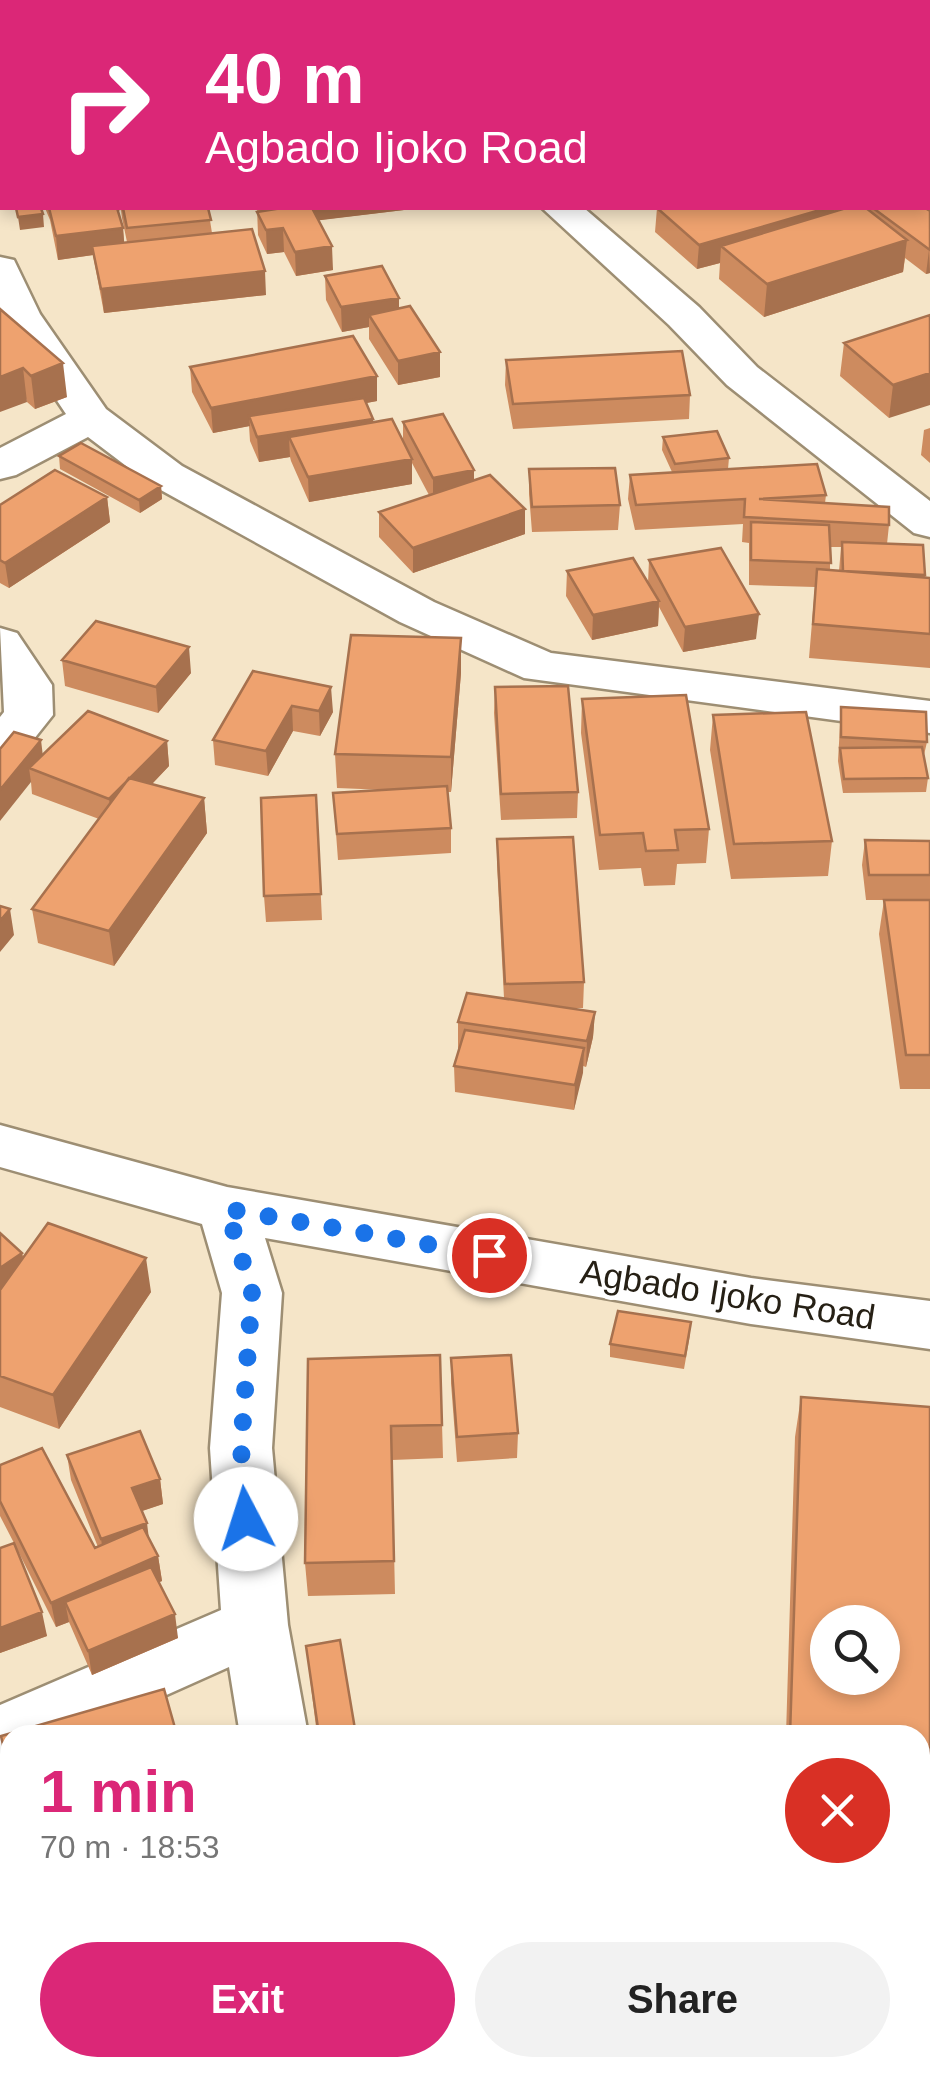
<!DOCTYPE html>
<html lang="en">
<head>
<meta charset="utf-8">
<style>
	body { margin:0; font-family:Helvetica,sans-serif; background:#f2f2f2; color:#222; height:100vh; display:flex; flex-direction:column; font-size:38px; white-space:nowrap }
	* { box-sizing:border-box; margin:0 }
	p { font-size:32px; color:#767676 }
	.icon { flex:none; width:55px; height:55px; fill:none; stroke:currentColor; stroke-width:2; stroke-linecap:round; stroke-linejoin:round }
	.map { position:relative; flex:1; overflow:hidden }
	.side { position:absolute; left:0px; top:1725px; width:930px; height:352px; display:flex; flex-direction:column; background:#fff; border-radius:30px 30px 0 0; box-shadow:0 5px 15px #0003 }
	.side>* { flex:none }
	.top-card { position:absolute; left:0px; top:0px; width:930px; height:210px; box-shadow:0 5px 15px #0003; background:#db2777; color:#fff; overflow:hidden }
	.controls { position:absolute; left:810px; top:1605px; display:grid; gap:20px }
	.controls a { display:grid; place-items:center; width:90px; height:90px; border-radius:50%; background:#fff; box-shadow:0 5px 15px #0003; font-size:50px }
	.pin { position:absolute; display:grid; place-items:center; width:85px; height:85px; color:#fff; margin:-42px; border:5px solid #fff; border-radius:50%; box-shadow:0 2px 10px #0007 }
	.me { position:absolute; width:110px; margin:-55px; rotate:355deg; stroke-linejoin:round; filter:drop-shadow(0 0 8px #0008) }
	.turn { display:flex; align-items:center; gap:35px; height:210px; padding:0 40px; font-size:45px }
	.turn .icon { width:130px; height:130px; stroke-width:2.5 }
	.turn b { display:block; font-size:70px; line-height:85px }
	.round { display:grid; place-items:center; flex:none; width:105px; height:105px; border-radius:52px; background:#f2f2f2 }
	.summary { display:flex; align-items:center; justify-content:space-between; height:170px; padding:0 40px }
	h1 { font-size:60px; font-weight:600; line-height:75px; color:#db2777 }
	.button { display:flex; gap:20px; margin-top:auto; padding:20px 40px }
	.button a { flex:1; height:115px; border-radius:60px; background:#db2777; color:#fff; font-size:40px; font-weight:600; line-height:115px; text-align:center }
	.button a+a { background:#f2f2f2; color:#222 }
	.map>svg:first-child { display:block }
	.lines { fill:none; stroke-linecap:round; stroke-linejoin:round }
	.street-casing { stroke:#9d8e73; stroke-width:5 }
	.street { fill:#fff; fill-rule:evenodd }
	.wall { fill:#cd8b5f; fill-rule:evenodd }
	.shaded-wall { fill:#a7714e }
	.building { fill:#eea26f; stroke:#a7714e; stroke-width:2.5; fill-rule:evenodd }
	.route { stroke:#1a73e8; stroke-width:18; stroke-dasharray:0 32.4 }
	.labels { text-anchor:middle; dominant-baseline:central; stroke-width:9; stroke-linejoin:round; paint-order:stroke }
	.street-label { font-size:35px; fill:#262015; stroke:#fff }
</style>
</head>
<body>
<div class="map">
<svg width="930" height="2077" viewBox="0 0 930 2077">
	<rect width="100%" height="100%" fill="#f5e5c8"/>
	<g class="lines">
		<g class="street-casing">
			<path id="street" d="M928 60H930V84L928 83Z
				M542 208H584L699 307 757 367 930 501V537L914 533 727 385 669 325Z
				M0 257 14 260 40 314 106 409 182 466 434 602 551 653 930 701V733L524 678 400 622 150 484 88 437 16 475 0 479V448L66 414 0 316Z
				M0 628 17 633 52 685 53 715 18 759 0 764V717L4 712Z
				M0 1125 227 1187 751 1278 930 1301V1349L751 1324 265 1238 282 1293 272 1448 288 1625 308 1735H240L229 1667 77 1735H10V1764L0 1767V1705L221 1610 210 1448 222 1293 202 1224 0 1167Z
				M296 2068H370L371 2077H297Z"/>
		</g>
		<use href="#street" class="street"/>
	</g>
	<path class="wall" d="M114 0H331V2H105Z
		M358 0H423L414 2H361Z
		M755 0H896L889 2H754Z
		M45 208H208L212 233 266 295 104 313 93 255 58 260 50 220ZM121 210 122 218 127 242 124 243 123 228 118 211Z
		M257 208H404V210L319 220 333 270 296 276 284 252 267 254 258 235Z
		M657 208 835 211 846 208H925L930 211V273L926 274 905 258 903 272 764 317 719 279 720 263 697 269 655 232Z
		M325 276 399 298V309L440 377 398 385 369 339V327L342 332 326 300Z
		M1 310 67 397 35 409 27 402Z
		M930 315 889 418 840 376 844 343Z
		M506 360 690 395 689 419 513 429 505 385Z
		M190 367 377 401 366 403 373 422 403 441V422L474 470V480L525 509V534L413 573 379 537V512L429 495 412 463V484L309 502 291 461 290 457 259 462 250 441 249 426 213 433 192 392Z
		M930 428V463L921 455 924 430Z
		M663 437 729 458 728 469 826 495 825 503 889 525 887 544 925 575V578H930V668L809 658 815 587 749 585V543L742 542 743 524 635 530 628 499 630 475 672 472 662 450ZM830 547H841L839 571 830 570Z
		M59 456 161 486 162 499 140 513 60 469Z
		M529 469 620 505 618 530 532 532 529 494Z
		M107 497 110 522 9 588 0 583V505Z
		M649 560 756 639 683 652 659 607 658 626 592 640 566 596 567 571 648 583Z
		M62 660 191 673 158 713 65 686Z
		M253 671 333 712 320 736 293 731 268 776 215 765 213 740Z
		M461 673 451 792H447L451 828V853L338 860 333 793 386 790 337 788 335 754Z
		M495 687 578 792 577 818 501 820 494 713Z
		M582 699 709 829 706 863 677 864 675 885 644 886 641 868 599 870 581 733Z
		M841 707 927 742 924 755 928 778 926 792 843 793 838 761Z
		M713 715 832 841 828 876 731 879 710 750Z
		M167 741 169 766 152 784 204 798 207 833 114 966 38 943 32 909 99 819 32 794 31 782 0 749 43 755Z
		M316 795 322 920 266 922 264 896Z
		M497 839 584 982 583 1008H570L595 1012 593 1037 586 1067 583 1066 574 1110 455 1092 454 1066 460 1048H458V1022L504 998 497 864Z
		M865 840 930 841V1089H900L879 934 884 900H866L862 865Z
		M0 1233 22 1253 23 1257 151 1292 59 1429 0 1407Z
		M690 1335 684 1369 610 1357V1344Z
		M440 1355 443 1458 392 1460 395 1594 308 1596 305 1563 308 1359Z
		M451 1358 518 1433 517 1458 457 1462 451 1383Z
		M801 1397 930 1407V1929L920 1928V1735H786L795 1437Z
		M67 1455 160 1479 163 1504 142 1511 149 1539 158 1556 162 1581 159 1582 178 1638 92 1675 69 1622 56 1627 15 1545 47 1636 0 1653V1548L14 1543 0 1516V1465L95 1548 98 1547 71 1480Z
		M306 1646 356 1735H317Z"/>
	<path class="shaded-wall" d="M0 0H39L40 2H2V18L0 19Z
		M271 0H331V2H263Z
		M373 0H423L414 2H373Z
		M459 0H479L469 2H459Z
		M732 0H753L731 2Z
		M807 0H896L889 2H796Z
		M930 175V198H928V176Z
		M263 208H404V210L264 227Z
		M827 208H835L833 229 721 246 720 263 697 269 699 245Z
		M43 214 44 227 20 230 18 217Z
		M123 228 125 252 92 246 93 255 58 260 56 236Z
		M283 228 284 252 267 254 266 230Z
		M907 240 903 272 764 317 767 284Z
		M332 246 333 270 296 276 295 252Z
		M929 250 930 273 926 274Z
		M265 271 266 295 104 313 101 289Z
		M399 298V322L369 315V327L342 332 341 307Z
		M440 352V377L398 385V361Z
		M63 363 67 397 35 409 31 376Z
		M23 368 27 402 0 412V377Z
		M930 373V405L889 418 893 385Z
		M377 376V401L252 425 249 416 250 426 213 433 211 408Z
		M373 419 374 444 289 437 290 457 259 462 257 437Z
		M412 459V484L309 502 308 477Z
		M474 470V495L433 503V478Z
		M161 486 162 499 140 513 139 500Z
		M107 497 110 522 9 588 5 563Z
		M525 509V534L413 573V548Z
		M659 601 658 626 592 640 593 615Z
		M759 614 756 639 683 652 685 627Z
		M461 638V673L451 792V757Z
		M189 647 191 673 158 713 156 687Z
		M331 687 333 712 320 736 319 711Z
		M292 706 293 731 268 776 266 751Z
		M41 740 44 765 29 768 31 782 0 821V790Z
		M167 741 169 766 113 825 109 799Z
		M204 798 207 833 114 966 109 931Z
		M10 909 14 935 0 952V921Z
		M595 1012 593 1037 586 1067 587 1041Z
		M584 1048 583 1073 574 1110 575 1085Z
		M22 1253 27 1278 0 1297V1268Z
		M146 1258 151 1292 59 1429 53 1395Z
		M160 1479 163 1504 136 1513 132 1488Z
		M147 1523 150 1547 105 1563 101 1539Z
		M158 1556 162 1581 73 1620 65 1602 69 1622 56 1627 51 1603Z
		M42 1612 47 1636 0 1653V1628Z
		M175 1614 178 1638 92 1675 88 1651Z
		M9 1849 10 1875 0 1881V1855Z
		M10 1975V2001L0 2007V1981Z"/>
	<path class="building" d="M26 0H91L93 2H17Z
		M114 0H202L193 2H105Z
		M215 0H227L231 2H207Z
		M615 0H668L670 2H617Z
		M776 0H807L796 2H779Z
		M928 19 930 21V40L928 41Z
		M930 140V175L928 176V141Z
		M16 208H41L43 214 18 217Z
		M49 208H117L123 228 56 236Z
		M123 208H208L211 220 127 228Z
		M282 208H312L332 246 295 252 283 228 266 230 257 212Z
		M657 208H827L699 245Z
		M846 208H866L907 240 767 284 721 246Z
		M873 208H925L930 211V250Z
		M252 229 265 271 101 289 92 246Z
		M382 266 399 298 341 307 325 276Z
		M410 306 440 352 398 361 369 315Z
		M0 309 63 363 31 376 23 368 0 377Z
		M930 315V373L893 385 844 343Z
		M353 336 377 376 211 408 190 367Z
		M682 351 690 395 513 404 506 360Z
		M364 398 373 419 257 437 249 416Z
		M443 414 474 470 433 478 403 422Z
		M392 419 412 459 308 477 289 437Z
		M717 431 729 458 675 464 663 437Z
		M81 443 161 486 139 500 59 456Z
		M817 464 826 495 759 499 889 507V525L744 517 745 499 636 505 630 475Z
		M615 468 620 505 532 507 529 469Z
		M55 470 107 497 5 563 0 560V505Z
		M490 475 525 509 413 548 379 512Z
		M751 522 829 525 831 563 751 560Z
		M842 542 923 545 925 575 843 571Z
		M721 548 759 614 685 627 649 560Z
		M633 558 659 601 593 615 567 571Z
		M817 569 930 578V634L813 624Z
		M96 621 189 647 156 687 62 660Z
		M351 635 461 638 451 757 335 754Z
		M253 671 331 687 319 711 292 706 266 751 213 740Z
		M568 686 578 792 501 794 495 687Z
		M686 695 709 829 675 830 678 850 646 851 643 833 600 835 582 699Z
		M841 707 926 712 927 742 841 737Z
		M88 711 167 741 109 799 29 768Z
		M806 712 832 841 734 844 713 715Z
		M14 732 41 740 0 790V749Z
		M922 747 928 778 844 779 840 748Z
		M129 778 204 798 109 931 32 909Z
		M447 786 451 828 337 834 333 793Z
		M316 795 321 894 264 896 261 798Z
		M573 837 584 982 505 984 497 839Z
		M865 840 930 841V875H869Z
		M884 900H930V1055H906Z
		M0 906 10 909 0 921Z
		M467 993 595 1012 587 1041 458 1022Z
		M465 1030 584 1048 575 1085 454 1066Z
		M48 1223 146 1258 53 1395 0 1376V1290Z
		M0 1233 22 1253 0 1268Z
		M618 1311 691 1322 685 1356 610 1344Z
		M440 1355 442 1425 391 1426 394 1561 305 1563 308 1359Z
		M511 1355 518 1433 457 1437 451 1358Z
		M801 1397 930 1407V1892L920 1891V1735H790ZM828 1622H882V1678H828Z
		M140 1431 160 1479 132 1488 147 1523 101 1539 67 1455Z
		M42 1448 95 1548 143 1527 158 1556 51 1603 0 1501V1465Z
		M14 1543 42 1612 0 1628V1548Z
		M151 1567 175 1614 88 1651 65 1602Z
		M340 1640 356 1735H319L306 1646Z
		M164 1689 177 1735H10V1777L1 1736Z
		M0 1837 9 1849 0 1855Z
		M0 1897 10 1911V1975L0 1981Z"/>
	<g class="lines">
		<path class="route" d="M246 1519 241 1448 252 1293 227 1209 489 1255"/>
	</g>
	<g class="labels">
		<g class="street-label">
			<text transform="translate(728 1294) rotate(9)">Agbado Ijoko Road</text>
		</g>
	</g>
</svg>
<div class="controls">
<a><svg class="icon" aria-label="search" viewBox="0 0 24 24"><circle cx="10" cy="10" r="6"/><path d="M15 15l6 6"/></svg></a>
</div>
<div class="pin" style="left:489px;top:1255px;background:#d93025"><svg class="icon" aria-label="arrive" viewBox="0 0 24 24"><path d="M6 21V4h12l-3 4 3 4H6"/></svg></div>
<svg class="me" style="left:246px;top:1519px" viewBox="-20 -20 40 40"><circle r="19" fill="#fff"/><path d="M0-13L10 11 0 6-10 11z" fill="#1a73e8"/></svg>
<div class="top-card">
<div class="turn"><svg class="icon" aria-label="right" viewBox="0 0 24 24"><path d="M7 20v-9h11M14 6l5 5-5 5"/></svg><div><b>40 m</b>Agbado Ijoko Road</div></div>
</div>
<section class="side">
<div class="summary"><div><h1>1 min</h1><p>70 m · 18:53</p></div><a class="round" style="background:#d93025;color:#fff"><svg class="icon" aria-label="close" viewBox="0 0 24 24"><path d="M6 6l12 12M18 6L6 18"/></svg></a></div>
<div class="button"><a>Exit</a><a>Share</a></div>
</section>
</div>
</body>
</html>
